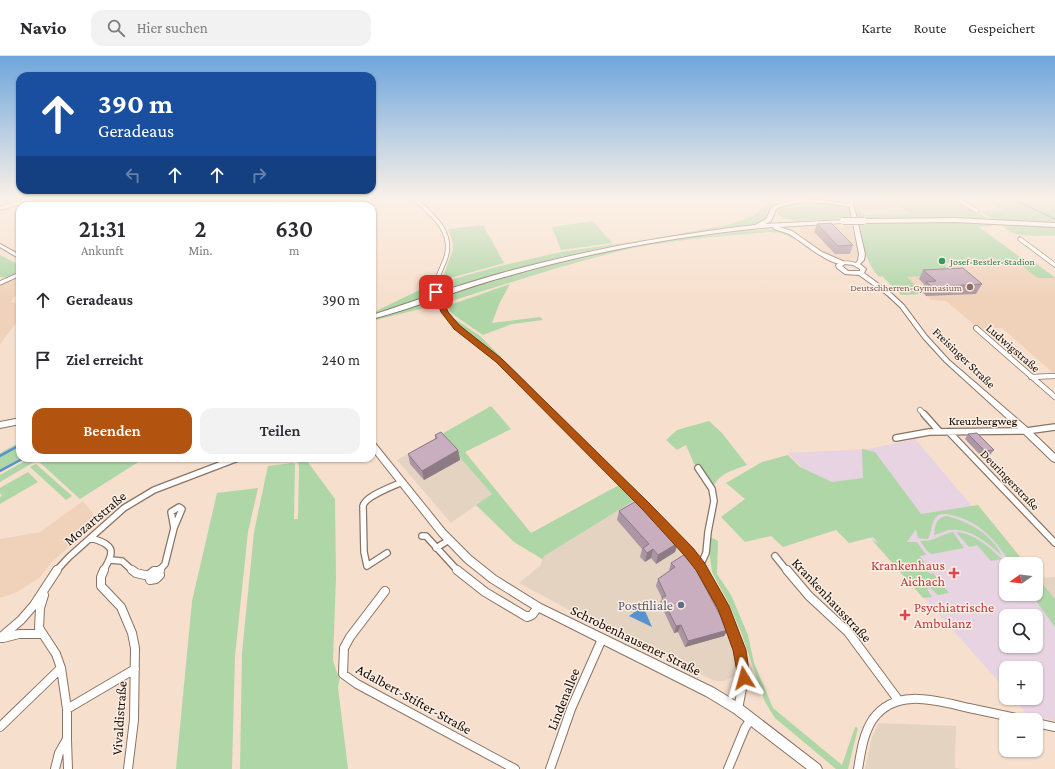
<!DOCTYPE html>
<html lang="de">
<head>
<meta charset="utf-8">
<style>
	body { margin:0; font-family:"Crimson Pro",serif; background:#f2f2f3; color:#2b2b33; height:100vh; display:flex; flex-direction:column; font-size:15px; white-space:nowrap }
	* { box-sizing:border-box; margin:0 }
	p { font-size:13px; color:#7c7c81 }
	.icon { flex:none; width:22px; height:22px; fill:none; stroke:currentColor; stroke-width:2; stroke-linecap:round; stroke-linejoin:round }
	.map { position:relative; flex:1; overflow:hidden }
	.side { position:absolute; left:16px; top:146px; width:360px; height:260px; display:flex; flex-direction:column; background:#fff; border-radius:12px; box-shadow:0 1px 3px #0004 }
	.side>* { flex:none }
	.banner { position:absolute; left:16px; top:16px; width:360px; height:122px; border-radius:12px; box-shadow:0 1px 3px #0004; background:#1a4fa0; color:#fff; overflow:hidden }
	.needle { width:26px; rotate:256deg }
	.tools { position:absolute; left:999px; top:501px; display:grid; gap:8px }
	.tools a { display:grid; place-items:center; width:44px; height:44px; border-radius:8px; background:#fff; box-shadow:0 1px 3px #0004; font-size:20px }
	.pin { position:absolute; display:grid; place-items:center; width:34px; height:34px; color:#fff; margin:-17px; border-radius:8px; box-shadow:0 2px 6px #0006 }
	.me { position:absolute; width:44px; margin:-22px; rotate:352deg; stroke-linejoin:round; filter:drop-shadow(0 0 3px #0008) }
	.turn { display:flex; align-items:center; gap:14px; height:84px; padding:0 16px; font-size:18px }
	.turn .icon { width:52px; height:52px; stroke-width:2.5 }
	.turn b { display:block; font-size:28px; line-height:34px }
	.lanes { display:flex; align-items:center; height:38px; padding:0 16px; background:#0003; justify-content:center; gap:20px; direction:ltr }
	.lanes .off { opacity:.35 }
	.eta { display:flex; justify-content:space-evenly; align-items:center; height:68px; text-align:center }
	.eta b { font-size:24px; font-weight:600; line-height:28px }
	.primary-button { display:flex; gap:8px; margin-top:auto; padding:8px 16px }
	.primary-button a { flex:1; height:46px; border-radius:12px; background:#b35310; color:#fff; font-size:16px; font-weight:600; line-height:46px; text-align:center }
	.primary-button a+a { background:#f2f2f3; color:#2b2b33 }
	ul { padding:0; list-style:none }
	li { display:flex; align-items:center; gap:12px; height:60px; padding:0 16px }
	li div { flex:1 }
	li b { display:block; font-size:15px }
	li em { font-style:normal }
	header { display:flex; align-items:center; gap:24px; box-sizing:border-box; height:56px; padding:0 20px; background:#fff; border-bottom:1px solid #e1e1e2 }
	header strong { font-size:19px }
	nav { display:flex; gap:22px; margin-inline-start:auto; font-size:14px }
	.search { width:280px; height:36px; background:#f2f2f3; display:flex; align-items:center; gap:10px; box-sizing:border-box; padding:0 14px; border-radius:12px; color:#7c7c81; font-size:15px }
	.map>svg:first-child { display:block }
	.commercial { fill:#e5d3c2 }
	.built { fill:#f0d2bb }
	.medical { fill:#e8d3e2; fill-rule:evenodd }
	.green { fill:#aed6a7 }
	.water { fill:#5792cc }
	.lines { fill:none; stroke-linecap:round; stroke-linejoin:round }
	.stream-far1 { stroke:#5792cc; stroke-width:1.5 }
	.stream { stroke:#5792cc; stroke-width:2.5 }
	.minor-far3-casing { stroke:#8a7464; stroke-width:5 }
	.minor-far2-casing { stroke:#8a7464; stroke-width:6 }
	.minor-far1-casing { stroke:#8a7464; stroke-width:8 }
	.minor-casing { stroke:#8a7464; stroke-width:10 }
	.secondary-casing { stroke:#8a7464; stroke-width:2 }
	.trunk-casing { stroke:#8a7464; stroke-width:2 }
	.minor-far3 { stroke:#fff; stroke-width:3.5 }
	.minor-far2 { stroke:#fff; stroke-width:4.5 }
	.minor-far1 { stroke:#fff; stroke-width:5.5 }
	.minor { stroke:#fff; stroke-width:8 }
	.secondary { fill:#fff; fill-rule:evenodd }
	.trunk { fill:#fff; fill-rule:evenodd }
	.minor-bridge-far1-casing { stroke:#8a7464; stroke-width:5; stroke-linecap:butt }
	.minor-bridge-casing { stroke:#8a7464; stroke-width:6; stroke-linecap:butt }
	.trunk-bridge-casing { stroke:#8a7464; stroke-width:8; stroke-linecap:butt }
	.minor-bridge-far1 { stroke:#fff; stroke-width:3.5 }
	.minor-bridge { stroke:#fff; stroke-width:4.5 }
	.trunk-bridge { stroke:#fff; stroke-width:6 }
	.wall { fill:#ac96a3 }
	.shaded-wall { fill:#8c7a85 }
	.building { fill:#c8aebe; stroke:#8c7a85 }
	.route { fill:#b35310; stroke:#74360a }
	.leisure-dot { fill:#2e9e5b; stroke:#fdeee3; stroke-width:1.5 }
	.education-dot { fill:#8d6e63; stroke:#fdeee3; stroke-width:1.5 }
	.health-dot { fill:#e0444e; stroke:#fdeee3; stroke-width:1.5 }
	.service-dot { fill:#5c6f8a; stroke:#fdeee3; stroke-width:1.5 }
	.labels { text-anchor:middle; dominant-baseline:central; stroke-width:3; stroke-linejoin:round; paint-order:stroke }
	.far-leisure-label { font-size:10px; fill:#27864d; stroke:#fdeee3; text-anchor:start }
	.far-education-label { font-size:10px; fill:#785e54; stroke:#fdeee3; text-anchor:end }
	.street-label { font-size:12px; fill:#130c06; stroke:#fdeee3 }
	.near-street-label { font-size:14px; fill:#130c06; stroke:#fdeee3 }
	.near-health-label { font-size:14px; fill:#be3a42; stroke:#fdeee3; text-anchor:end }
	.near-service-label { font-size:14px; fill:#4e5e75; stroke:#fdeee3; text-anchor:end }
</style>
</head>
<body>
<header>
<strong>Navio</strong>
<div class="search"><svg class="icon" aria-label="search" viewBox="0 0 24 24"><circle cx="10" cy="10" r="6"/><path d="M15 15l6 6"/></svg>Hier suchen</div>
<nav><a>Karte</a><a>Route</a><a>Gespeichert</a></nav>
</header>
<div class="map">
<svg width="1055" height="713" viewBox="0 0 1055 713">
	<rect width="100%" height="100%" fill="#f7dfcd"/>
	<path class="commercial" d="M856 142H887L911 158 861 159Z
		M440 379 492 438 451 467 397 404Z
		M635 444 683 493 697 515 734 595 736 619 724 625H715L584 562 519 527 541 509 542 503 546 499Z
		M1055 521V543L1038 522Z
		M879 667 956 670 955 712 962 713H865L872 681Z"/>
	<path class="built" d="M852 170 857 194V201L854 204 848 205 837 203 826 197 807 185 799 175 801 172 808 171Z
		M1032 204 1055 221V317H1053L1002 272 979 273 946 245 931 244 906 221 955 219 941 207Z
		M20 220V235L10 246 20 247V262L0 288V228Z
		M83 445 98 464 51 507 39 522 17 536 0 542V483L40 476Z"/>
	<path class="medical" d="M915 383 1021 508H1006V538H1036L1055 548V665L1027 658 1013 642H1036V612H1006V634L873 484 788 397 868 393ZM1006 560H1036V590H1006Z"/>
	<path class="green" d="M206 142H256L280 145 299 142H347L335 146 304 150H193V145Z
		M841 142H846L847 144C840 148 827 144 819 144 801 143 783 145 767 154 767 162 765 165 758 168 697 175 637 184 578 197 533 207 490 220 446 233L442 230 441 228 446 225 500 210 561 196 650 183 727 169 753 160 766 149 772 147 793 144H837Z
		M855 142 862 159 910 158 887 142H953L987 162 862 163 858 161Z
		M983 142H1008L1038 157 1042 156 1012 142H1055V167L992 163 979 155 1004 154Z
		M806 147C818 147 838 144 849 152L851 162 796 165 785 163 777 158V154L791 149Z
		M593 165 612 187 561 194 552 171Z
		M954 165 994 167 991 170 979 171 1024 204 942 207 956 219 907 221 924 238 901 239 882 220 879 221C865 206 862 186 859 167Z
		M1001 167 1055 169V180C1037 179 1011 184 1001 167Z
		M483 169 504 207 447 223H442L453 194V187L448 173Z
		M773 173 788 177 797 185 781 177 769 176C724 180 679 183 634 192 571 206 510 227 448 246L446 240C523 215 602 194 682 182 712 178 743 176 773 173Z
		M0 199 20 209V216L7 222 0 221Z
		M1035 207 1055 222H1038L1019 208Z
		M510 228 500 246 492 267 540 261 543 264 512 268 483 279 451 257 447 250Z
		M430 229 433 230V235L429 239 372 259V257Z
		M433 243 436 249 372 265V263Z
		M455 263 480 280 501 301 499 302 472 283 454 265Z
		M491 350 511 373 465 396 531 477 619 429 635 444 546 499 542 503 514 486 476 449 492 438 440 379Z
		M709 365 722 377 747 409C732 415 721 416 713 431L699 410H695L686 389 677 394 666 384 677 374Z
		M20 386V402H26L0 416V397Z
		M862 393 875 396 921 458 978 449 1026 508H1011C996 485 981 466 952 459 947 458 940 457 937 460 931 465 932 476 928 483L918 482 916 473 907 486H917L926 499 920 500 931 515 928 516 930 518 933 517 949 537 938 539 930 532 927 533 932 541 923 542 872 484 879 488 873 481 849 487 836 474 783 491 771 480 745 486 721 461 745 443 726 427 762 406 788 399 800 411 832 426 863 422Z
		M30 402H33L34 406 0 426V419Z
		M40 402H142L143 403 80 443 37 404Z
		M303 405 308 406 310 409 335 443 336 521 333 604 337 617 340 621 338 631 348 713H240L242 597 254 476 268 410 293 407 295 408 294 463H298L299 412 298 406Z
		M36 408 72 440 66 444 30 411Z
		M28 416 38 426 0 448V441L2 440 0 437V432Z
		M258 432 248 476 235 600 232 713H176L192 545 217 437Z
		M946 460C968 465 992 478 1002 500 988 487 970 471 949 474 944 475 939 478 934 479 935 469 936 462 946 460Z
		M953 476 964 492 932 498 928 496 920 485C935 486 939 479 953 476Z
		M956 476C974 477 989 491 1002 503L991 505 977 489 969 491Z
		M710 481 718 485 717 518 731 539 748 579 754 607 773 652 842 709 855 671 858 672 848 713H836L775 662 765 646 741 576 729 548 712 516 710 502Z
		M1036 520 1055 543V571L1031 538H1036Z"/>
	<path class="water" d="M643 550 652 571 629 560Z"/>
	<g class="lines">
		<path class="stream-far1" d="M1010 142 1055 163"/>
		<path class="stream" d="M0 400 20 389
			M0 415 24 402"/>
		<g class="minor-far3-casing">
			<path id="minor-far3" d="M414 142C431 158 454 175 446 201 443 211 437 219 436 230
				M955 142 977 155
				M94 150 110 142
				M161 150 166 142
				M0 152 38 142
				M1020 183 1055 209
				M0 227 20 218"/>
		</g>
		<g class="minor-far2-casing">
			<path id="minor-far2" d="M440 247C453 274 478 285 499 304 518 321 536 341 554 359
				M976 272 1055 341
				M1031 321 1055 320
				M920 354 925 359"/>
		</g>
		<g class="minor-far1-casing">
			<path id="minor-far1" d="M553 358 663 468 703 515
				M924 358 939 375
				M949 376 1055 487
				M896 382 929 376 1026 375 1055 371
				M698 412 712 433 714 445 708 476 706 497 700 510
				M179 451 182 453 174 472 171 456Z
				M422 480H426L458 515
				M91 482C114 489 116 494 103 515
				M436 492 449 484
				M387 497 367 510 364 496 363 450C365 440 392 431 402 426
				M775 500 787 515
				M110 504 122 505 133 515
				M56 515 69 501 124 452 154 434 238 402
				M159 515 165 508 174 472"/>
		</g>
		<g class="minor-casing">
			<path id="minor" d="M104 514 101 521V530L121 551 132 577 135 592 134 664 128 713
				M132 514 136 517 149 520
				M457 514 485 536 527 561 532 559 538 551
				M702 514 723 550 739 594 744 622 738 653
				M787 514 809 540 848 576 899 645
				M154 515H159L160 519 156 523 150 524 149 519Z
				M159 515 160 514
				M385 535 350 581 344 592 343 618 357 628 515 713
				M44 539 40 552 39 572 56 598 61 612 67 653V683L59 697 55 713
				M0 582 21 564 34 549 57 514
				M3 582 19 578H42
				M67 653 135 613
				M1036 667 1055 671
				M0 671 61 612
				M67 684 68 713
				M550 713 571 653 602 583
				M728 713 745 672 751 663
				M858 713C861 696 863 678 873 663 896 631 937 645 969 652 988 656 1007 660 1026 664"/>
		</g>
		<g class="secondary-casing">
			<path id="secondary" d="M848 142H852L865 198 864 204 860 208 866 213 864 217 891 237 904 249 927 280 949 304 1029 373 1055 398V406L1052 405 1023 377 945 306 923 282 900 251 887 239 859 219 845 218 837 212 836 209C842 204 849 205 856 207L858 204 859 198ZM845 208 853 209 860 213V215H848L842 210Z
				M0 188 20 199V203L0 191Z
				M372 386 375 387 445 474 471 500 496 520 541 548 714 632 742 649 820 709 822 713H807L734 657 706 640 535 554 490 526 465 506 439 479 372 394Z"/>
		</g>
		<g class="trunk-casing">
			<path id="trunk" d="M802 143 832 145 854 149 851 151C826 147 800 142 776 153L771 165 765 168 845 164V166L843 167 779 171 792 175 822 196 845 206V208C829 210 803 186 789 178 785 176 779 175 774 173L773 171C684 179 594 195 508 220 462 232 418 251 372 263V259C415 245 458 229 502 217 585 194 670 179 755 169L766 163 772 151 781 147Z
				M955 162 1055 167V171L955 166 864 167 861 165 864 163Z
				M20 362V368L0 372V366Z"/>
		</g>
		<use href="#minor-far3" class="minor-far3"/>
		<use href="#minor-far2" class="minor-far2"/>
		<use href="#minor-far1" class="minor-far1"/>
		<use href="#minor" class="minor"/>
		<use href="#secondary" class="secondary"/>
		<use href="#trunk" class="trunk"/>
		<g class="minor-bridge-far1-casing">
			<path id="minor-bridge-far1" d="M436 230 438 237"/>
		</g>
		<g class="minor-bridge-casing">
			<path id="minor-bridge" d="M438 236 440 247"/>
		</g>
		<g class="trunk-bridge-casing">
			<path id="trunk-bridge" d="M843 165H864"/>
		</g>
		<use href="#minor-bridge-far1" class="minor-bridge-far1"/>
		<use href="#minor-bridge" class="minor-bridge"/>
		<use href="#trunk-bridge" class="trunk-bridge"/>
	</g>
	<path class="wall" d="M817 168 853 189 850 198H835L814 176Z
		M923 214 982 228 976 238 926 240 921 234 924 228 919 223Z
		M968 378 994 394 990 399 981 400 965 383Z
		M435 379 458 394 460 404 424 424 410 408 408 398 435 383Z
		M619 455 678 487 675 496 656 508 651 502 645 506 640 501 642 493 617 464Z
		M687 497 728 574 724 580 685 591 678 576 674 577 660 547 662 542 656 530 658 523 670 515 669 514 671 507Z"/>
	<path class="shaded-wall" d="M458 394 460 404 424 424 422 415Z
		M678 487 675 496 656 508 658 499Z
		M653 493 651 502 645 506 647 497Z
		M681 569 678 576 674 577 676 570Z
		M728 574 724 580 685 591 688 585Z"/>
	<path class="building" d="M831 167 853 189 838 190 817 168Z
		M963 212 982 228 932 231 926 226 936 225 923 214Z
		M441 376 458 394 422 415 408 398 437 382 435 379Z
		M977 377 994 394 985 395 968 378Z
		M638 444 678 487 658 499 653 493 647 497 643 492 649 488 619 455Z
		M687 497 728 574 688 585 681 569 676 570 672 562 662 541 666 540 658 523 675 511 671 507Z"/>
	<linearGradient id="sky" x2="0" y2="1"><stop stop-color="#6ea6dd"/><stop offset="0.59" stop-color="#fbf1e8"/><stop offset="1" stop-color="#fbf1e8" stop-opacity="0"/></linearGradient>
	<rect width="1055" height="242" fill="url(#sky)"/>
	<path class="route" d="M434 234H439L448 256 459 269 502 303 650 448 693 492 704 506 729 550 746 594 750 622 748 627 744 629 739 627 733 594 718 553 696 514 684 499 643 454 496 306 454 273 441 256 433 236Z"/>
	<circle class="leisure-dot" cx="942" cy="205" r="4"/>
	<circle class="education-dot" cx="970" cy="231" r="4"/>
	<g class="health-dot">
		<path d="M952 511h4v4h4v4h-4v4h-4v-4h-4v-4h4z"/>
		<path d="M903 553h4v4h4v4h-4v4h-4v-4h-4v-4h4z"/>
	</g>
	<circle class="service-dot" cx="681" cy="549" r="4"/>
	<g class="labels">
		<g class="far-leisure-label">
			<text x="950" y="205">Josef-Bestler-Stadion</text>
		</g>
		<g class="far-education-label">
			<text x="962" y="231">Deutschherren-Gymnasium</text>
		</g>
		<g class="street-label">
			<text transform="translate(1013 292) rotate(41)">Ludwigstraße</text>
			<text transform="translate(964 302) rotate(44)">Freisinger Straße</text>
			<text x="983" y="365">Kreuzbergweg</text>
			<text transform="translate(1010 424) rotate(46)">Deuringerstraße</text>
		</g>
		<g class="near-street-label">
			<text transform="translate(95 462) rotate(-40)">Mozartstraße</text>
			<text transform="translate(832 544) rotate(47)">Krankenhausstraße</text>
			<text transform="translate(636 584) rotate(26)">Schrobenhausener Straße</text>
			<text transform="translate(414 643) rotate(29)">Adalbert-Stifter-Straße</text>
			<text transform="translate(563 643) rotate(-68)">Lindenallee</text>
			<text transform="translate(119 662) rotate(-86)">Vivaldistraße</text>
		</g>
		<g class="near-health-label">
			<text x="945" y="509">Krankenhaus<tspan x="945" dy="16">Aichach</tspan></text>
			<text x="914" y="551" text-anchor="start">Psychiatrische<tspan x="914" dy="16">Ambulanz</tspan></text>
		</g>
		<g class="near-service-label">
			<text x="673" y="549">Postfiliale</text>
		</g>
	</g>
</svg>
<div class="tools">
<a><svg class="needle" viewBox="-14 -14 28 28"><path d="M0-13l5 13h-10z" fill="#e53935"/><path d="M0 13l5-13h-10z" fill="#7c7c81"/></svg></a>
<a><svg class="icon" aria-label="search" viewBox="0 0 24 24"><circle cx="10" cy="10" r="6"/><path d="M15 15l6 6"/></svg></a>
<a>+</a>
<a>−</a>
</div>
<div class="pin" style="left:436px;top:236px;background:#d93025"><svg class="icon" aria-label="arrive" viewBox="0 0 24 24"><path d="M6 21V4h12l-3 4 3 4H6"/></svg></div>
<svg class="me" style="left:744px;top:622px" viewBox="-20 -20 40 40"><path d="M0-17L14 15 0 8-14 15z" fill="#b35310" stroke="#fff" stroke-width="4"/></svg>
<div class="banner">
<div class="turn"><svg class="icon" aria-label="ahead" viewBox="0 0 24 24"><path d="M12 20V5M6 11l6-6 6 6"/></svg><div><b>390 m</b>Geradeaus</div></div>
<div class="lanes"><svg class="icon off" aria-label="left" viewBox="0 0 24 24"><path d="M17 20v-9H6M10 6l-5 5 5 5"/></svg><svg class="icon" aria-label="ahead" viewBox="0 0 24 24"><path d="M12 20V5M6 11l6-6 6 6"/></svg><svg class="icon" aria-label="ahead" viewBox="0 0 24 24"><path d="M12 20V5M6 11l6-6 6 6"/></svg><svg class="icon off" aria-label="right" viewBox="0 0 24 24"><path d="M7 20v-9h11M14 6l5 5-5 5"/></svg></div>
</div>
<section class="side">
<div class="eta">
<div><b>21:31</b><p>Ankunft</p></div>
<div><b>2</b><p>Min.</p></div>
<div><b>630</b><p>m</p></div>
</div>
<ul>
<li><svg class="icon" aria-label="ahead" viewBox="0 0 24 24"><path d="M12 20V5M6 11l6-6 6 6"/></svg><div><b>Geradeaus</b></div><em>390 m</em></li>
<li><svg class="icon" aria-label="arrive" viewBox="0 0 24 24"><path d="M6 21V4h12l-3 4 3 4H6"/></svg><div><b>Ziel erreicht</b></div><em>240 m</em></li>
</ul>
<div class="primary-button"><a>Beenden</a><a>Teilen</a></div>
</section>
</div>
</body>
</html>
